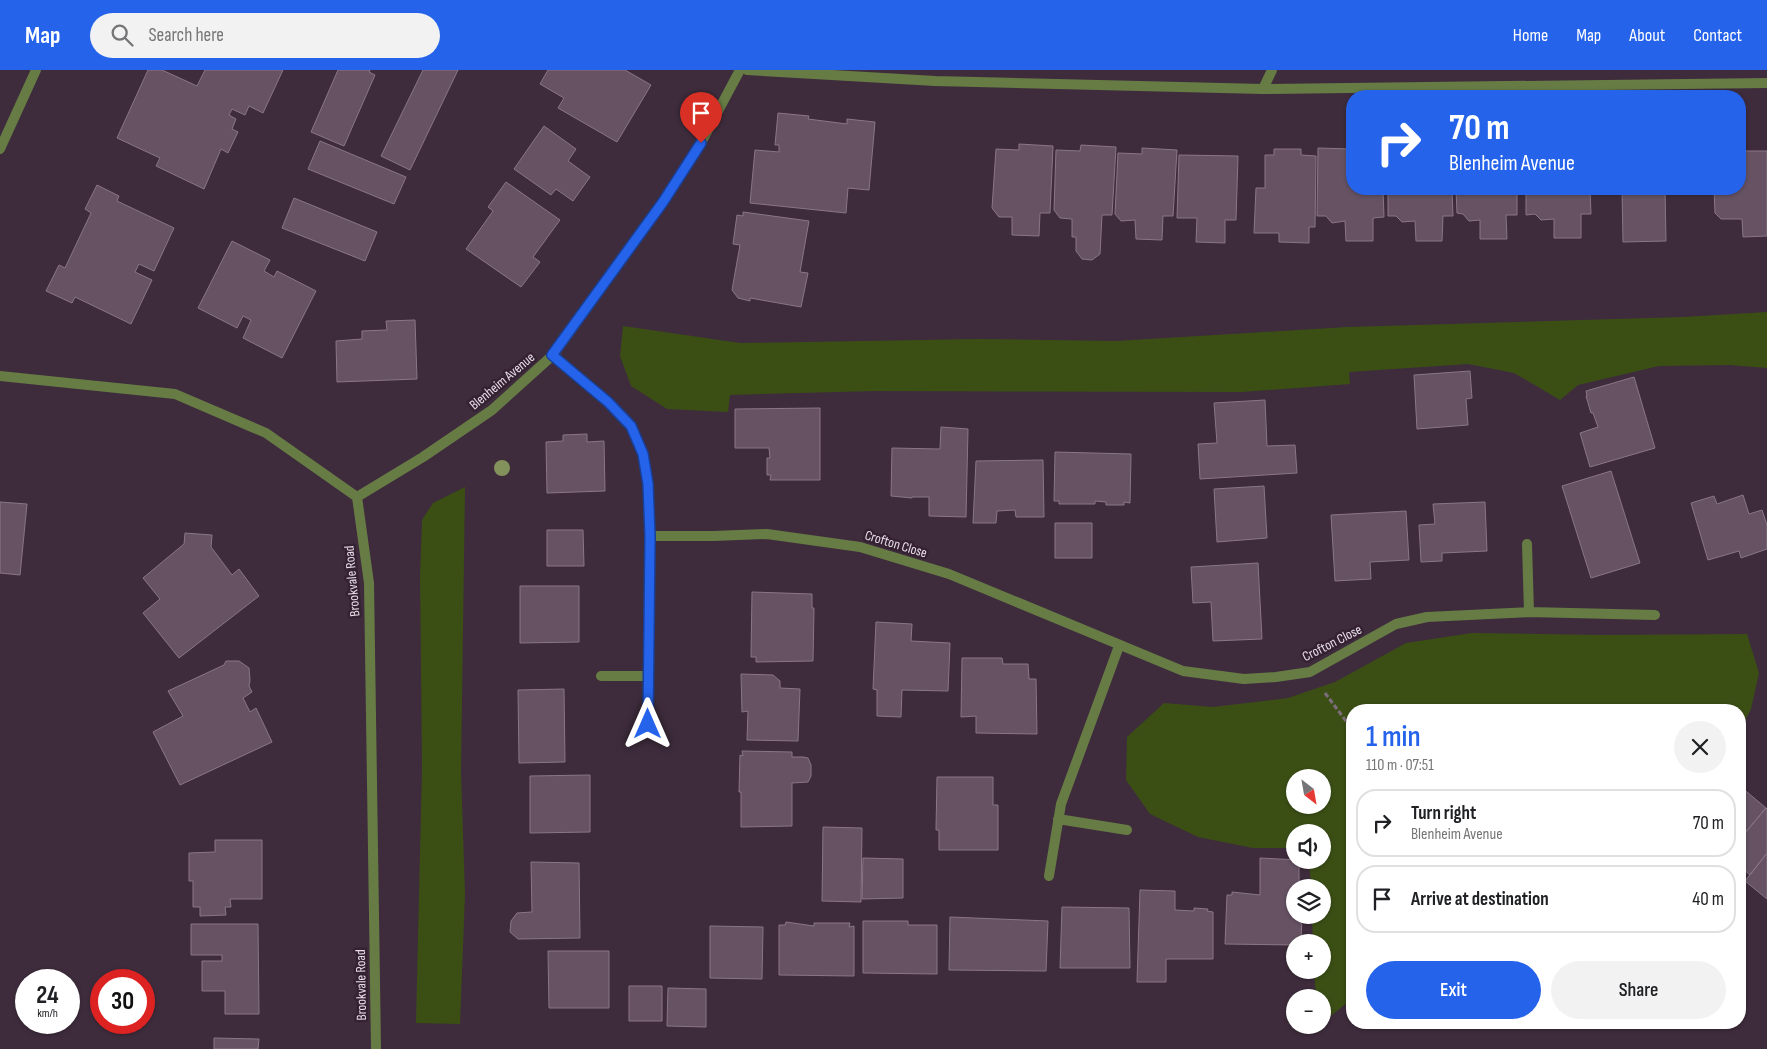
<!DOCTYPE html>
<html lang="en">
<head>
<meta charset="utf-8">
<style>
	body { margin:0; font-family:"Sofia Sans Condensed",sans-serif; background:#f2f2f2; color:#202124; height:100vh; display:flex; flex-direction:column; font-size:19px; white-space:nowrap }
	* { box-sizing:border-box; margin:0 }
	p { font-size:16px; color:#757577 }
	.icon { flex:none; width:28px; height:28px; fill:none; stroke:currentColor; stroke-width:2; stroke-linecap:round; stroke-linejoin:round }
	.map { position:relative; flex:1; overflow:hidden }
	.side { position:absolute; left:1346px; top:634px; width:400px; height:325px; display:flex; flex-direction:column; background:#fff; border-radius:20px; box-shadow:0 1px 4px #0004 }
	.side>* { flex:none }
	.banner { position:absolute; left:1346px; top:20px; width:400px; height:105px; border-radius:20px; box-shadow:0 1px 4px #0004; background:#2563eb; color:#fff; overflow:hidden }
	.needle { width:32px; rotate:149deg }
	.controls { position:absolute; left:1286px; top:699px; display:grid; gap:10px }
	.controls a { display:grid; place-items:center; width:45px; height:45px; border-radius:50%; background:#fff; box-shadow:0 1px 4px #0004; font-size:25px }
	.speed { position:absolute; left:15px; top:899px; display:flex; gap:10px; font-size:25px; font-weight:700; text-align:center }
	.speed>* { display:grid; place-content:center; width:65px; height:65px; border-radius:50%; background:#fff; box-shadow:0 1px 4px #0004; line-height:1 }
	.speed small { font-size:12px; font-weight:400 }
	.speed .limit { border:8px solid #d22; background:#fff; color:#111 }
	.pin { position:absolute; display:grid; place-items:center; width:42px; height:42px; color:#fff; margin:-51px -21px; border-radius:50% 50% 50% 0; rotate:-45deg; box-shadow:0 0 5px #0007 }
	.pin .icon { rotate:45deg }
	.me { position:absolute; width:55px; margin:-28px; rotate:0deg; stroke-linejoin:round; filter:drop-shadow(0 0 4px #0008) }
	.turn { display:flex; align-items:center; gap:18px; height:105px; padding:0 20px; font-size:22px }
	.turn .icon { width:65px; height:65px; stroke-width:2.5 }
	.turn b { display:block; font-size:35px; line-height:42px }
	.round { display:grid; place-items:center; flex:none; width:52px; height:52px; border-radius:26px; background:#f2f2f2 }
	.head { display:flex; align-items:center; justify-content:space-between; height:85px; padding:0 20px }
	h1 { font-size:30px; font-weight:600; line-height:38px; color:#2563eb }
	.cta { display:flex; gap:10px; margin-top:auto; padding:10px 20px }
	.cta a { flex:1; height:58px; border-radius:30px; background:#2563eb; color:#fff; font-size:20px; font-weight:600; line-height:58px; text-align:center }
	.cta a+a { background:#f2f2f2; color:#202124 }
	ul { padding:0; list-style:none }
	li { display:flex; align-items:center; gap:15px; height:68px; margin:0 10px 8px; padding:0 10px; border:2px solid #e0e0e0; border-radius:20px }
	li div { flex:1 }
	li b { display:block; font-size:19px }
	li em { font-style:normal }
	header { display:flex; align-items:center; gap:30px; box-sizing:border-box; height:70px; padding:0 25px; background:#2563eb; color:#fff }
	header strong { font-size:24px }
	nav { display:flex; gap:28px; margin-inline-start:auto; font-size:18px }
	.search { width:350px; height:45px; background:#f2f2f2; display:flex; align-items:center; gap:12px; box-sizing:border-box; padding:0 18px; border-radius:28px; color:#757577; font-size:19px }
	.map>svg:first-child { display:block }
	.green { fill:#3b4f15; fill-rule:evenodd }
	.building { fill:#665263; stroke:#8b7588 }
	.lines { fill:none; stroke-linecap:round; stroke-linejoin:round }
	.path { stroke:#7d6d7b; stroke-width:3; stroke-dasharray:5 2.5; stroke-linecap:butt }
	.minor { stroke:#677c45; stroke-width:10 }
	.tree { fill:#83925a }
	.route-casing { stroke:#184099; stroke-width:12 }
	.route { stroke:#2563eb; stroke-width:9 }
	.labels { text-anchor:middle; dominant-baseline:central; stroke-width:5; stroke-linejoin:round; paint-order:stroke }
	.street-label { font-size:14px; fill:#e9dde7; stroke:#342232 }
</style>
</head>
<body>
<header>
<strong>Map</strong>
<div class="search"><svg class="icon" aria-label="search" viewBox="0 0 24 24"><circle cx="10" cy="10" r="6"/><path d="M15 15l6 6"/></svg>Search here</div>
<nav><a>Home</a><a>Map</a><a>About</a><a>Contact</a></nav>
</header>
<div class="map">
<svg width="1767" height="979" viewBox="0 0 1767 979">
	<rect width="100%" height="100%" fill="#3e2c3c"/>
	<path class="green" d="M1767 242V298L1729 295 1659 296 1578 315 1560 330 1514 303 1468 294 1349 302 1350 314 1242 322 875 321 730 325 728 342 667 339 631 316 620 286 623 256 740 273 978 269 1116 271 1347 257 1683 247Z
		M465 417 461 702 465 824 460 954 416 953 422 697 420 506 422 450 433 433Z
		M1472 563 1601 565 1747 564 1759 603 1751 639 1740 660V640H1352V929L1323 952 1322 928 1316 927 1314 900H1322V872H1313L1312 845H1322V818L1311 817 1309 790H1322V762H1295V778H1253L1198 767 1150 744 1126 710 1127 667 1164 633 1213 637 1288 628 1335 612 1406 573ZM1295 708H1322V735H1295Z"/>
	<path class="building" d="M148 0H162L197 16 205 0H283L263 43 249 36 245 45 232 39 229 45 236 49 232 59 238 62 228 83 221 79 204 119 156 96 160 88 117 68Z
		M338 0H370L369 2 375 5 344 76 311 62Z
		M423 0H458L410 100 381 86Z
		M548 0H625L651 15 617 72 558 38 564 28 540 14Z
		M778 43 809 46 808 49 847 54V49L875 52 869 120 848 118 846 143 750 133 755 80 779 82V75H775Z
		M544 56 576 79 568 91 590 107 573 131 556 119 551 125 514 99Z
		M320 71 406 107 394 134 308 99Z
		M1019 74 1053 76 1050 143H1040L1039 166 1012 165V147H999L992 138 996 79 1019 80Z
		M1740 74H1743V81H1767V166L1743 167 1742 149H1721L1715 143 1714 119H1740Z
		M1081 75 1116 77 1112 145H1102L1100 184 1092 190 1082 189 1076 181V167H1072V149L1060 148 1054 140 1056 80 1080 81Z
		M1142 78 1177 80 1173 146H1163L1162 170 1136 169 1135 150 1121 151 1115 144 1118 83 1142 84Z
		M1318 78 1352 79V119H1383L1384 147 1373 148V171H1346L1345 151 1332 153 1326 146H1317Z
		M1274 79H1301V85L1316 86 1315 157H1309V173L1279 172V163H1254L1256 118H1265V85H1274Z
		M1179 85 1238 86 1236 150H1225V173L1196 172 1197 148H1177Z
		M506 112 560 150 533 187 540 192 521 217 466 179 493 141 488 137Z
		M97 115 119 126 117 131 174 158 154 201 139 194 135 202 152 210 131 254 75 227 72 233 46 221 59 195 65 198 91 143 85 139Z
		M1388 119H1452L1453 146H1443L1442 171H1416L1415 151 1402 152 1396 146H1388Z
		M1456 119H1517V145H1506L1507 169H1480V150L1469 151 1463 144 1457 143Z
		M1526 119H1590L1591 144H1581V168H1554V149L1541 150 1535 144 1526 145Z
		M1622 119H1665L1666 171 1623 172Z
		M294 128 377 162 365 191 282 158Z
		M743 142 809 151 800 202 808 203 801 237 750 228V231L738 228 732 220 740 175 733 174 737 145 743 146Z
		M232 171 270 190 264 201 274 207 277 201 316 221 282 288 243 268 251 250 243 246 237 258 198 238Z
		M415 250 417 309 337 312 336 271 362 269V261L387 260 386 251Z
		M1470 301 1472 328 1466 329 1468 355 1417 359 1414 305Z
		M1634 307 1655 378 1590 397 1580 363 1598 357 1593 343H1591L1586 326H1587L1586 321Z
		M1265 330 1267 376 1295 375 1297 403 1200 409 1198 374 1217 373 1214 333Z
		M820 338V410H770L771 405H767V388H770L769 378H735V339Z
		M941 357 968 359 966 447 929 446V427H912V428L891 426 892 378 940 379Z
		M587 364V372L604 371 605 421 547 423 546 372 563 371V365Z
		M1055 382 1131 384 1130 433 1124 432V435H1106V432L1095 431V434H1059V431H1054Z
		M1043 390 1044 447H1016L1015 440 997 441 996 453H973L976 391Z
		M1611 401 1640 493 1591 508 1562 416Z
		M1264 416 1267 468 1217 472 1214 419Z
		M1743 425 1749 444 1762 440 1767 455V479L1741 488 1739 481 1708 490 1691 433 1714 426 1717 434Z
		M0 432 27 434 20 505 0 503Z
		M1485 432 1487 481 1442 483V491L1421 492 1419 455 1435 454 1433 434Z
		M1406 441 1409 490 1370 492 1371 509 1335 511 1331 445Z
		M1055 453H1092V488H1055Z
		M547 460H583L584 496H547Z
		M185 463 212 465 211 477 232 505 239 499 259 526 179 588 143 543 160 529 143 508 184 474Z
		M1258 493 1262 569 1213 571 1211 532 1193 533 1191 497Z
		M520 516H579V572L520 573Z
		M752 522 812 524V538H814L813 591 756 592V587H751Z
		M876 552 912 554 911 571 950 573 948 621 902 620 901 647 877 646V620L873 619Z
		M962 588H1002L1003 594H1028L1029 609H1036L1037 664 976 663V646L961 647Z
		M226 591H239L249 598 250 610 249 616 252 622 243 628 250 642 256 638 272 672 180 715 153 662 183 646 168 621 224 595Z
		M741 604 773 605 780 611V618L800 619 798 671 747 670 748 641 742 642Z
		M564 619 565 692 519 693 518 620Z
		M742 681 792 682V687H803L808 688 811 695V706L808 712 792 713V756L741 757V722H739L740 685 743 686Z
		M590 705V762L530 763V706Z
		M937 707H993V735H998V780H939V760H936Z
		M1741 717 1766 738 1740 769V718Z
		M1766 738 1767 739V783L1750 805 1742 798 1740 800V769Z
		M823 757 862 758 861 832 822 831Z
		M215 770H262V829H230L231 837H225L226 845 200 846V837H193V811H189V783L215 782Z
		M1767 783V829L1745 811Z
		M863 788 903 789V828L862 829Z
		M1260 788 1299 790V818H1295V845H1302L1301 872H1295V875L1225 874 1227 825H1232V822L1260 825Z
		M531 792 579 793 580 868 518 869 510 862 511 851 517 843 532 842Z
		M1140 820 1175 821V840L1194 841V838L1208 839 1207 841 1213 842V889H1166V912H1137Z
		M1062 837 1129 838 1130 898H1060Z
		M950 847 1048 851 1046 901 949 900Z
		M863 851H908V855H937V904L863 903Z
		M786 852 814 856V853H850L849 857 854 856V906L779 905V855H785Z
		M191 854H258L259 944H225V921H202V891H222V885H191Z
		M710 856 763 857 762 909 710 908Z
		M548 881H609V938H549Z
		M629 916H662V951H629Z
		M668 918 706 919V957L667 956Z
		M214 968 259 969 258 979H214Z"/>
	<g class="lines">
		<path class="path" d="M1325 623 1352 659"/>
		<path class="minor" d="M747 0 935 11 1263 19 1767 13
			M1263 19 1272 0
			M0 79 36 0
			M553 285 608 332 631 356 643 383 648 414 650 466 648 654
			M0 306 175 324 266 363 357 427 369 513 376 979
			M357 427 423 387 492 340 553 285 663 132 701 73 740 0
			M650 466H713L767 464 860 477 949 504 1183 601 1244 609 1276 607 1310 602 1396 554 1427 547 1529 542 1655 545
			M1527 474 1529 542
			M601 606H648
			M1058 749 1127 760
			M1049 806 1061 734 1119 576"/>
	</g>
	<circle class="tree" cx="502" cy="398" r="8"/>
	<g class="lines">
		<g class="route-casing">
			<path id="route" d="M648 654 650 466 648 414 643 384 631 356 608 332 552 285 663 132 701 73"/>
		</g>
		<use href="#route" class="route"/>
	</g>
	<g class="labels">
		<g class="street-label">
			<text transform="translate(502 311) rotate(-40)">Blenheim Avenue</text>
			<text transform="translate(896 474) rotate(17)">Crofton Close</text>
			<text transform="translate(352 511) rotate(-95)">Brookvale Road</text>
			<text transform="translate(1332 573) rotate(-27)">Crofton Close</text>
			<text transform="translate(361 915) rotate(-91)">Brookvale Road</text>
		</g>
	</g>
</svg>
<div class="controls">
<a><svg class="needle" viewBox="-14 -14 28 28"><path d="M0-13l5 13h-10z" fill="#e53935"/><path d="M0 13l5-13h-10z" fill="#757577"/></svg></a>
<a><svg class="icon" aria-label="sound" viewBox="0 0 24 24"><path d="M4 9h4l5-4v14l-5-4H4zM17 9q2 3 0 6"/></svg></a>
<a><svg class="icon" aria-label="layers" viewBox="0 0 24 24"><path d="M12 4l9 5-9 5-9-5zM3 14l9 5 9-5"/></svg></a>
<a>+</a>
<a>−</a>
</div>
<div class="speed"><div>24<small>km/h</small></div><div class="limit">30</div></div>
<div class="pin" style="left:701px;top:73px;background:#d93025"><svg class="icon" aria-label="arrive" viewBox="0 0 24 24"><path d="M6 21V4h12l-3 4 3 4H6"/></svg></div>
<svg class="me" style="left:648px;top:654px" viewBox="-20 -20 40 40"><path d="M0-17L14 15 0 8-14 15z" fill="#2563eb" stroke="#fff" stroke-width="4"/></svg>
<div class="banner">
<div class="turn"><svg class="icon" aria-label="right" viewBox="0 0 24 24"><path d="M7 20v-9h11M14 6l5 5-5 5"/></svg><div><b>70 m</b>Blenheim Avenue</div></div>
</div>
<section class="side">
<div class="head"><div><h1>1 min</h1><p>110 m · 07:51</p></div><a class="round"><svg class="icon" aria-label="close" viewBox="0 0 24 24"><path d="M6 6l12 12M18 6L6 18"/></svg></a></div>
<ul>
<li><svg class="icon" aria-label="right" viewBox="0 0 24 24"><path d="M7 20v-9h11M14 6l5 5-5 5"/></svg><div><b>Turn right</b><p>Blenheim Avenue</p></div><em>70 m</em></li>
<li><svg class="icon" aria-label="arrive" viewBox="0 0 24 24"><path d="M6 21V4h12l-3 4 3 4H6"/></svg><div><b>Arrive at destination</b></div><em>40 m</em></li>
</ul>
<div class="cta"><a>Exit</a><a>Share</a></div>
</section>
</div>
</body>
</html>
